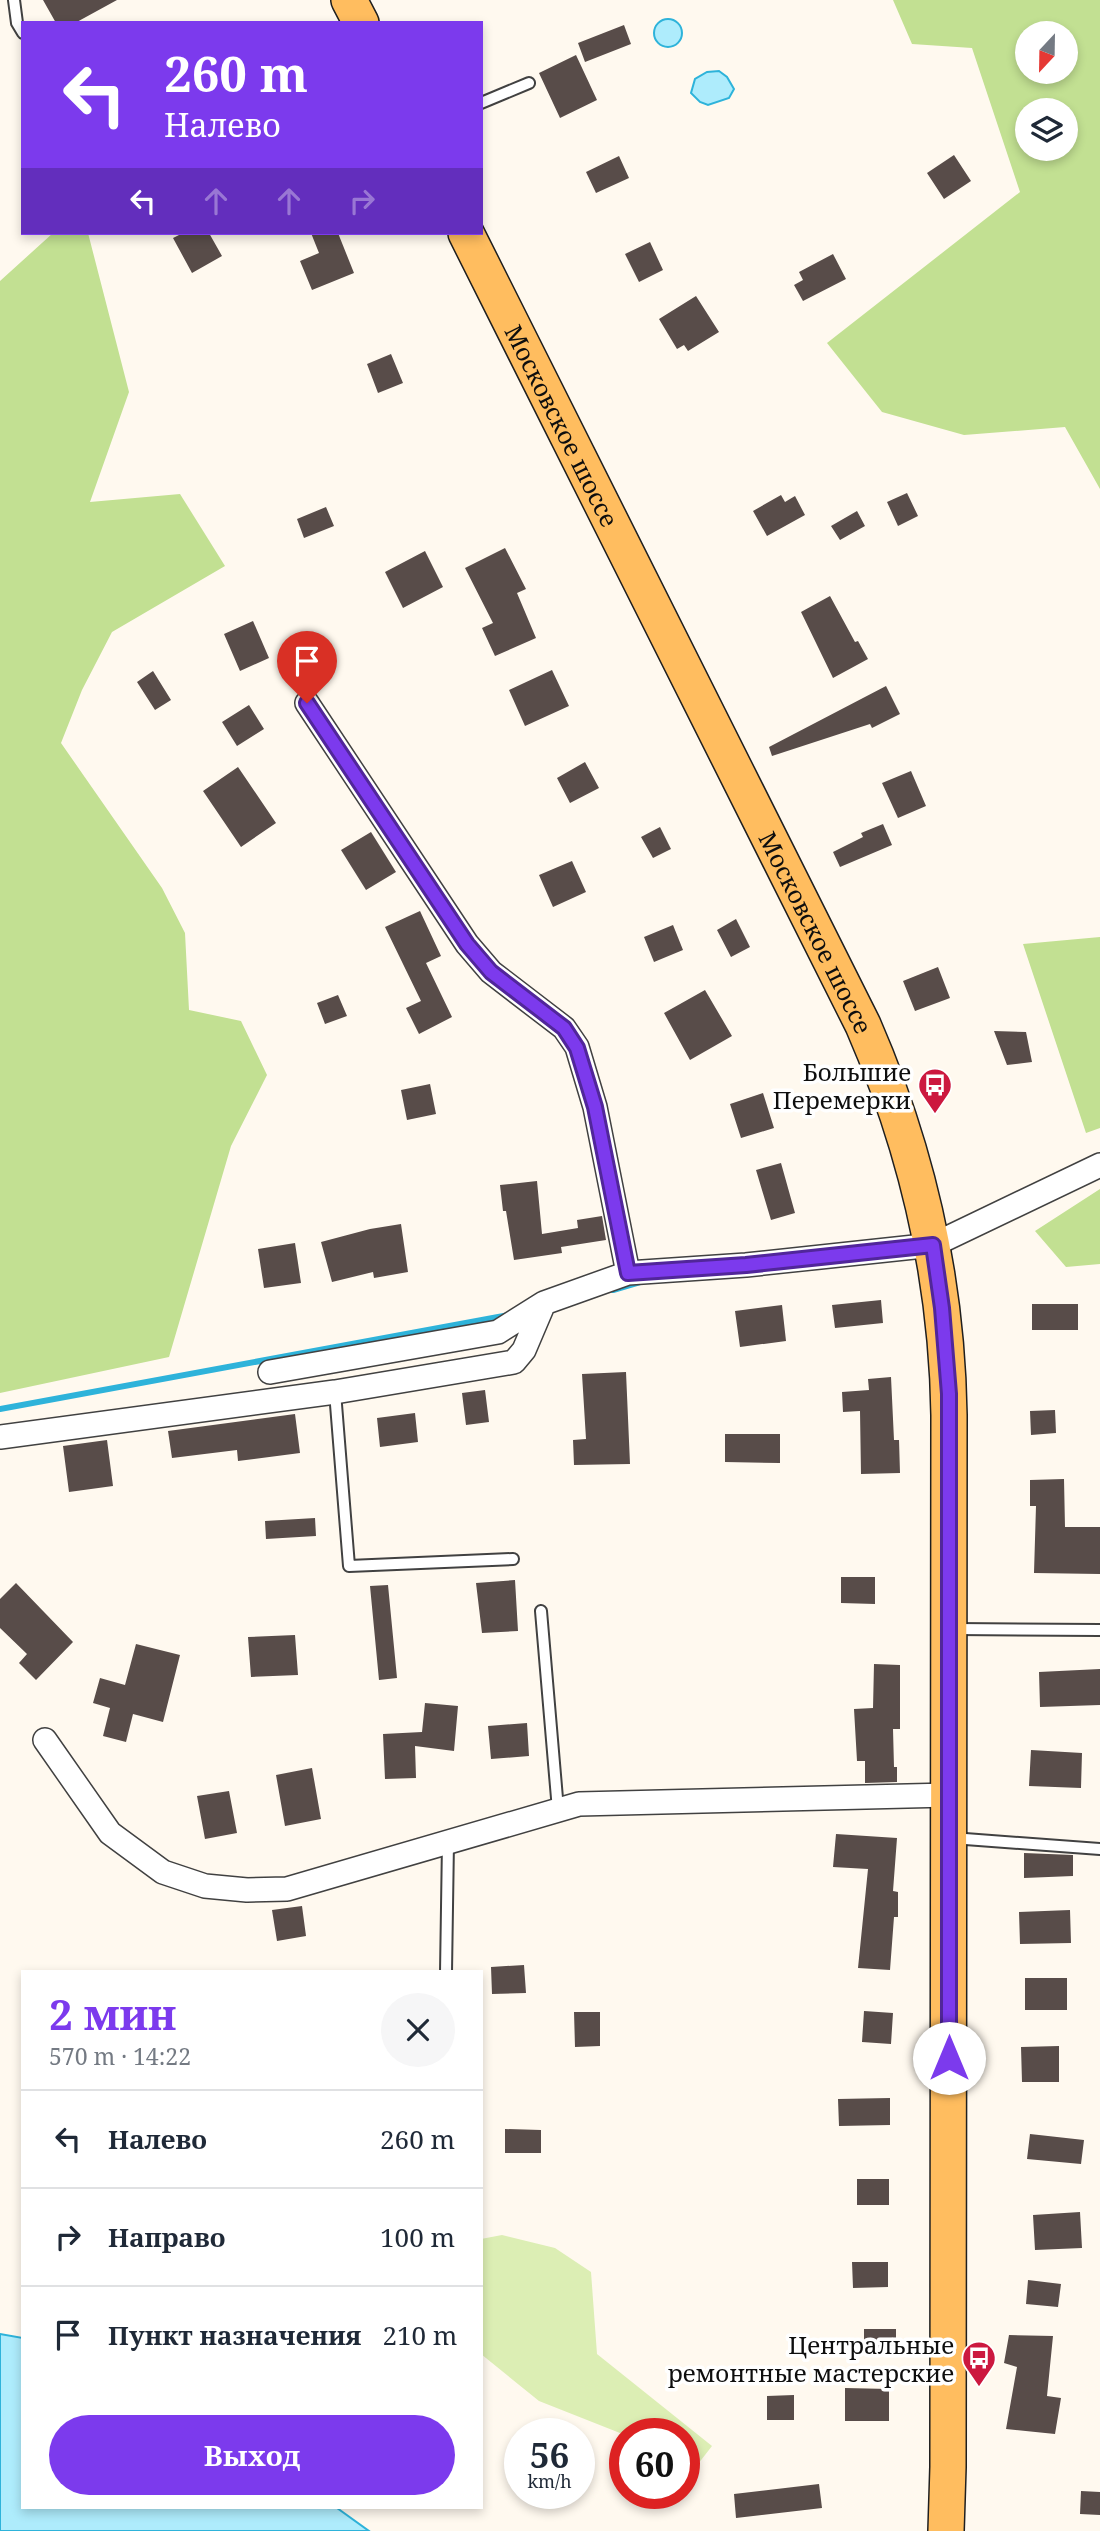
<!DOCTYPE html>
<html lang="ru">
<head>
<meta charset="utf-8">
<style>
	body { margin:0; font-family:"Noto Serif",serif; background:#f6f6f7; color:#1f2937; height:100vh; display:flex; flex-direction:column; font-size:26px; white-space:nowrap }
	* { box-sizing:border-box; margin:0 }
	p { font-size:23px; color:#747a83 }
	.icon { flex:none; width:38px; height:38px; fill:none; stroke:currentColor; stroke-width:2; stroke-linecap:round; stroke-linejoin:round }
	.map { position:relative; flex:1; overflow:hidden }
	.sheet { position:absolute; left:21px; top:1970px; width:462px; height:539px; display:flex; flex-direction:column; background:#fff; border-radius:0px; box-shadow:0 4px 10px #0003 }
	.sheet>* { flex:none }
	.hud { position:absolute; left:21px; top:21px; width:462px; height:214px; border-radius:0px; box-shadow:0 4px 10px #0003; background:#7c3aed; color:#fff; overflow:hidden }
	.needle { width:46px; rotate:202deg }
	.fabs { position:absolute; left:1015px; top:21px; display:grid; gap:14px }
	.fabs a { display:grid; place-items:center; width:63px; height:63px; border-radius:50%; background:#fff; box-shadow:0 4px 10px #0003; font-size:35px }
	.speed { position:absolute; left:504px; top:2418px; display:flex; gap:14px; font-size:35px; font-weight:700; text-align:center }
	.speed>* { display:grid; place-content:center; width:91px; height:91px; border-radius:50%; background:#fff; box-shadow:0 4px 10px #0003; line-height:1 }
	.speed small { font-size:18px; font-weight:400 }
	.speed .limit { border:10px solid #d22; background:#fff; color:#111 }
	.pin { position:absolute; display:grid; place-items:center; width:60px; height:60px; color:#fff; margin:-72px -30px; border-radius:50% 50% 50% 0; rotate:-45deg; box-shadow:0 0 7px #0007 }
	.pin .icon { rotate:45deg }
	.me { position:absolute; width:77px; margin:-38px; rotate:0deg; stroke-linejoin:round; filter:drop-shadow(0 0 5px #0008) }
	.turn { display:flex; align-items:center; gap:24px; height:147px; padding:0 28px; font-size:32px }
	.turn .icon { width:91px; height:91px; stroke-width:2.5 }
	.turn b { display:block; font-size:49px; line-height:60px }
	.lanes { display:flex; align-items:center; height:66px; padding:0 28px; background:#0003; justify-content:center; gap:35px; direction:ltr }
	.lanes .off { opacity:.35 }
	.round { display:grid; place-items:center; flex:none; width:74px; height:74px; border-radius:37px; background:#f6f6f7 }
	.head { display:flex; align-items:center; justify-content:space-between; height:119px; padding:0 28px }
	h1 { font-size:42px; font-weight:700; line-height:52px; color:#7c3aed }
	.primary-button { display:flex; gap:14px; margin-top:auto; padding:14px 28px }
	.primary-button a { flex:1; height:80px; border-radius:42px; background:#7c3aed; color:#fff; font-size:28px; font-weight:700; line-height:80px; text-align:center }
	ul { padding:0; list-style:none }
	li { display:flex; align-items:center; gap:21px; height:98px; padding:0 28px; border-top:2px solid #e0e1e3 }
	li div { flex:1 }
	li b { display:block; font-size:26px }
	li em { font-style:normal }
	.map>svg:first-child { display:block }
	.green { fill:#dceeb4 }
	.forest { fill:#c2e092; fill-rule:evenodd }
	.water { fill:#aeecfc; stroke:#2eb3da; stroke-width:2 }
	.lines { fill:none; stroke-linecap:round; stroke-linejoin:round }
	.stream { stroke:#2eb3da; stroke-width:6 }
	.building { fill:#584c49 }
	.service-casing { stroke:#414141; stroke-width:14 }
	.minor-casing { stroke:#414141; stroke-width:26 }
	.primary-casing { stroke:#1f1f1f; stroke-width:38 }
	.service { stroke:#fff; stroke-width:10 }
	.minor { stroke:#fff; stroke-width:23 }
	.primary { stroke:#ffbd5f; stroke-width:35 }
	.route-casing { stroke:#51269a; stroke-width:18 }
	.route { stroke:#7c3aed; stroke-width:12 }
	.labels { text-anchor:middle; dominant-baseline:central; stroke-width:7; stroke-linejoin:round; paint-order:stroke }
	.street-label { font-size:24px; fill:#0e0e0e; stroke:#fff }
	.poi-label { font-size:24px; fill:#0e0e0e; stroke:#fff; text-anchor:end }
</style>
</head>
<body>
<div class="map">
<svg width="1100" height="2531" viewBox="0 0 1100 2531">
	<rect width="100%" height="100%" fill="#fff9ef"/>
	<path class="green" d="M502 2235 555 2248 591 2272 597 2354 712 2446 698 2464 684 2459V2434L625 2435 539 2401 481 2354V2239Z"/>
	<path class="forest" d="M893 0H1100V489L1065 427 964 435 882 412 827 343 1020 192 972 48 912 44ZM1027 33H1066V72H1027ZM1027 110H1066V149H1027Z
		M53 233H88L129 392 90 502 180 494 225 566 112 632 82 690 61 743 162 888 185 933 189 1010 241 1021 267 1075 231 1146 169 1357 0 1393V281Z
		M1100 937V1128L1086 1133 1023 944Z
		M1100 1189V1264L1066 1267 1035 1231Z"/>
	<path class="water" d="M654 33a14 14 0 1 1 28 0a14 14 0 1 1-28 0Z
		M719 71 727 77 734 89 729 98 708 105 700 102 691 93 695 79 707 72Z
		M0 2334 23 2338V2508H337L369 2531H0Z"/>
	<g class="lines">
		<path class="stream" d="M613 1290 640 1282
			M0 1409 509 1315"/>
	</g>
	<path class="building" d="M43 0H117L75 23H56Z
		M624 25 631 44 585 62 578 43Z
		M576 55 597 100 560 118 539 73Z
		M954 155 971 181 944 199 927 173Z
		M619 156 629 178 596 193 586 172Z
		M183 233H209L222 256 192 273 173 238Z
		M311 233H338L354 273 312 290 300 261 319 253Z
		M650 242 663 270 639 282 625 254Z
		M833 254 846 279 803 301 794 285 803 280 799 272Z
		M696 296 719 332 688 351 684 345 677 349 659 319Z
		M391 354 403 383 378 393 367 364Z
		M907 493 918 516 898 526 887 502Z
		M781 495 785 502 795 496 805 515 767 536 753 511Z
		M326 507 334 526 304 538 297 519Z
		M857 511 865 526 840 540 831 526Z
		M505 548 526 589 517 593 536 638 495 656 482 628 493 623 465 568Z
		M425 551 443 587 403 608 385 572Z
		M830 596 855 642 858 641 868 659 833 678 801 612Z
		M253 621 269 658 240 671 224 634Z
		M552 670 569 706 525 726 509 690Z
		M153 671 171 700 155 710 137 682Z
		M886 686 900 714 872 728 870 724 772 756 769 747Z
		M249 705 264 729 237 746 222 722Z
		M585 762 599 788 570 803 557 778Z
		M238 767 276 823 241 847 203 791Z
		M911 771 926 806 898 818 882 783Z
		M883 824 892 845 840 867 833 852 863 837 861 833Z
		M660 827 671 849 653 858 641 837Z
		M371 832 396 872 366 890 341 850Z
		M572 861 586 892 553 907 539 875Z
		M420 911 441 956 426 963 452 1017 419 1034 406 1008 421 1001 385 927Z
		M736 919 750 947 731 957 717 930Z
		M673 925 683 950 654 962 644 937Z
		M938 967 950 998 915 1011 903 981Z
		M705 990 732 1036 690 1060 664 1013Z
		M338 995 347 1016 325 1024 317 1003Z
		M994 1031 1026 1032 1032 1062 1007 1065Z
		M430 1084 436 1114 407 1120 401 1090Z
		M763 1093 774 1128 741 1138 730 1104Z
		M781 1163 795 1213 771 1220 756 1170Z
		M537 1181 542 1234 578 1228 577 1220 602 1216 606 1240 561 1247 562 1253 514 1260 506 1211H503L500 1185Z
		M401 1224 408 1272 374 1278 373 1272 332 1282 321 1242 370 1229Z
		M295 1243 301 1283 264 1288 258 1249Z
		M881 1300 883 1323 835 1328 832 1305Z
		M1032 1304H1078V1330H1032Z
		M782 1305 786 1341 740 1347 735 1311Z
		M626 1372 630 1464 574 1465 573 1440 586 1439 582 1374Z
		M891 1377 894 1440H899L900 1473 861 1474 860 1411 843 1412 842 1392 869 1390 868 1379Z
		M485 1390 489 1422 466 1425 462 1393Z
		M1055 1410 1056 1433 1031 1435 1030 1411Z
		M415 1413 418 1442 380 1447 377 1418Z
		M295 1414 300 1453 238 1461 237 1450 172 1458 168 1431Z
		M725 1434H780V1463L725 1462Z
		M107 1440 113 1486 69 1492 63 1446Z
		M1064 1479 1065 1527H1100V1574L1034 1573 1036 1506H1030V1480Z
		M315 1518 316 1536 266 1539 265 1521Z
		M841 1577H875V1604L841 1603Z
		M515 1580 518 1631 482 1633 476 1583Z
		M16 1583 73 1642 36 1680 19 1663 27 1654 0 1628V1599Z
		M388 1585 397 1678 379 1680 370 1586Z
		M295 1635 298 1675 251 1677 248 1637Z
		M136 1644 180 1655 163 1722 133 1714 126 1742 103 1736 110 1708 93 1703 100 1678 125 1685Z
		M874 1664 900 1665V1729H893L894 1767H897V1782L865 1783V1761H857L854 1709 873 1708Z
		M1100 1669V1705L1040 1707 1039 1672Z
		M425 1703 458 1706 454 1751 415 1746 416 1778 385 1779 383 1734 422 1732Z
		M527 1723 529 1756 491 1759 488 1726Z
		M1031 1750 1082 1753 1081 1788 1029 1786Z
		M312 1768 321 1819 285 1826 276 1775Z
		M229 1791 237 1833 205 1839 197 1796Z
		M836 1834 897 1838 893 1891 898 1892V1917H894L890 1970 858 1968 868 1869 833 1867Z
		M1024 1853 1073 1855V1876L1024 1878Z
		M302 1906 306 1936 277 1941 272 1910Z
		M1070 1910 1071 1943 1020 1944 1019 1912Z
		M524 1965 526 1993 492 1994 491 1967Z
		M1025 1978H1067V2010H1025Z
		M864 2011 893 2013 891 2044 862 2042Z
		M574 2012H600V2046L575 2047Z
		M1059 2046V2082H1022L1021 2047Z
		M890 2098V2125L839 2126 838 2099Z
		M505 2129 541 2130V2153H505Z
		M1030 2134 1084 2140 1081 2164 1027 2159Z
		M857 2179H889V2205H857Z
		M1080 2212 1082 2248 1035 2250 1033 2215Z
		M852 2262H888V2287L853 2288Z
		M1028 2280 1061 2284 1058 2307 1026 2304Z
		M864 2329H896V2355H864Z
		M1009 2335 1053 2336 1047 2396 1061 2398 1055 2434 1006 2429 1017 2367 1004 2363Z
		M845 2388 889 2389V2421H845Z
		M794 2395V2420H767V2396Z
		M819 2484 822 2508 736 2518 734 2494Z
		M1081 2491 1100 2492V2515L1080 2514Z"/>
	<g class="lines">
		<g class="service-casing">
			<path id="service" d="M14 0 17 23 23 33
				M481 103 529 83
				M335 1392 349 1566 513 1559
				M541 1611 558 1810
				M955 1629 1100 1630
				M952 1838 1100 1849
				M446 1972 448 1842"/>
		</g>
		<g class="minor-casing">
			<path id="minor" d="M307 703 467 944 491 972 564 1028 577 1047 595 1107 628 1273
				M270 1372 498 1332 544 1303
				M0 1437 335 1392 514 1362 524 1350 544 1303 628 1273 746 1265 933 1245 1100 1165
				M45 1740 110 1833 163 1872 205 1886 247 1890 287 1889 579 1804 949 1795"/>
		</g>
		<g class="primary-casing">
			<g id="primary">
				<path d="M349 0 361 23"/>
				<path id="s1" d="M466 233 863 1025C917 1149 947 1279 949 1415L948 2467 946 2531"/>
			</g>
		</g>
		<use href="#service" class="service"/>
		<use href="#minor" class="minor"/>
		<use href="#primary" class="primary"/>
	</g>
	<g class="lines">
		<g class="route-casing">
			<path id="route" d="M307 703 467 944 491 972 564 1028 577 1048 595 1107 628 1273 746 1265 933 1245 942 1308 949 1394V2058"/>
		</g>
		<use href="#route" class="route"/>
	</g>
	<defs>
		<g id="bus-pin" transform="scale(1.75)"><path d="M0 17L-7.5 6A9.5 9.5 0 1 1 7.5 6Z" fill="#cc183f" stroke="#fff"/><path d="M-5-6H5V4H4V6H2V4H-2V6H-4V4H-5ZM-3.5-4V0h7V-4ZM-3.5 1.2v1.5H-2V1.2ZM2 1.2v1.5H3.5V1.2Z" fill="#fff"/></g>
	</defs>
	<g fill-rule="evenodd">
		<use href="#bus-pin" x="935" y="1085"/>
		<use href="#bus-pin" x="979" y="2358"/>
	</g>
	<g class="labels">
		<g class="street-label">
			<text stroke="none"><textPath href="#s1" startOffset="215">Московское шоссе</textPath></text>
			<text stroke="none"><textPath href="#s1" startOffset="782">Московское шоссе</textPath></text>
		</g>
		<g class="poi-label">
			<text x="911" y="1071">Большие<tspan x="911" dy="28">Перемерки</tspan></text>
			<text x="954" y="2344">Центральные<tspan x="954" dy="28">ремонтные мастерские</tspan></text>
		</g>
	</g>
</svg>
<div class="fabs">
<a><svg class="needle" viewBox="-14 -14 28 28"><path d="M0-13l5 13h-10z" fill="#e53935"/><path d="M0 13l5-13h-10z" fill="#747a83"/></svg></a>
<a><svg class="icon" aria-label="layers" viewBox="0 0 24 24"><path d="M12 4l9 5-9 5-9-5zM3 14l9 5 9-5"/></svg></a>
</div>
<div class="speed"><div>56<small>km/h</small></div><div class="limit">60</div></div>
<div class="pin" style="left:307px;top:703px;background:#d93025"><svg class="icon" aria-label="arrive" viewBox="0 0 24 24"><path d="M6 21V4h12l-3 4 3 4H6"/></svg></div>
<svg class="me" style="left:949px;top:2058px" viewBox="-20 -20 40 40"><circle r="19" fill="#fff"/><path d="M0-13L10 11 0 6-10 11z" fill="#7c3aed"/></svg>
<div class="hud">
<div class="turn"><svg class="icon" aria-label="left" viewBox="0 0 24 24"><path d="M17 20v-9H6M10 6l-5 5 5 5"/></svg><div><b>260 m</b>Налево</div></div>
<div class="lanes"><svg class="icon" aria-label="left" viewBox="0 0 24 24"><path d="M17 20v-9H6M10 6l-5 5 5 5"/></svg><svg class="icon off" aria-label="ahead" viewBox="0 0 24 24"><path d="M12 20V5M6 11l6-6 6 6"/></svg><svg class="icon off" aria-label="ahead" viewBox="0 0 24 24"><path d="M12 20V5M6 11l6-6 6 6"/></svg><svg class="icon off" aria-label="right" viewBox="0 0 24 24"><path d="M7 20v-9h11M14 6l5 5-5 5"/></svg></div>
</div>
<section class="sheet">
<div class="head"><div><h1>2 мин</h1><p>570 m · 14:22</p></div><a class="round"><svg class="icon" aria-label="close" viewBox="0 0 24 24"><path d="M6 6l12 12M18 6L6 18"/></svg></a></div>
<ul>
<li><svg class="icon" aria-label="left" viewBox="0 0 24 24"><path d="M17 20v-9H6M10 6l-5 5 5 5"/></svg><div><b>Налево</b></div><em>260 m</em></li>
<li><svg class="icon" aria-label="right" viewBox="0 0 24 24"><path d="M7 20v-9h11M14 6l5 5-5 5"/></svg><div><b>Направо</b></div><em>100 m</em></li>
<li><svg class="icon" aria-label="arrive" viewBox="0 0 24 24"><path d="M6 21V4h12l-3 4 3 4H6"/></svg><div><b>Пункт назначения</b></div><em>210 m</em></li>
</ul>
<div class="primary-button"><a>Выход</a></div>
</section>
</div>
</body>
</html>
